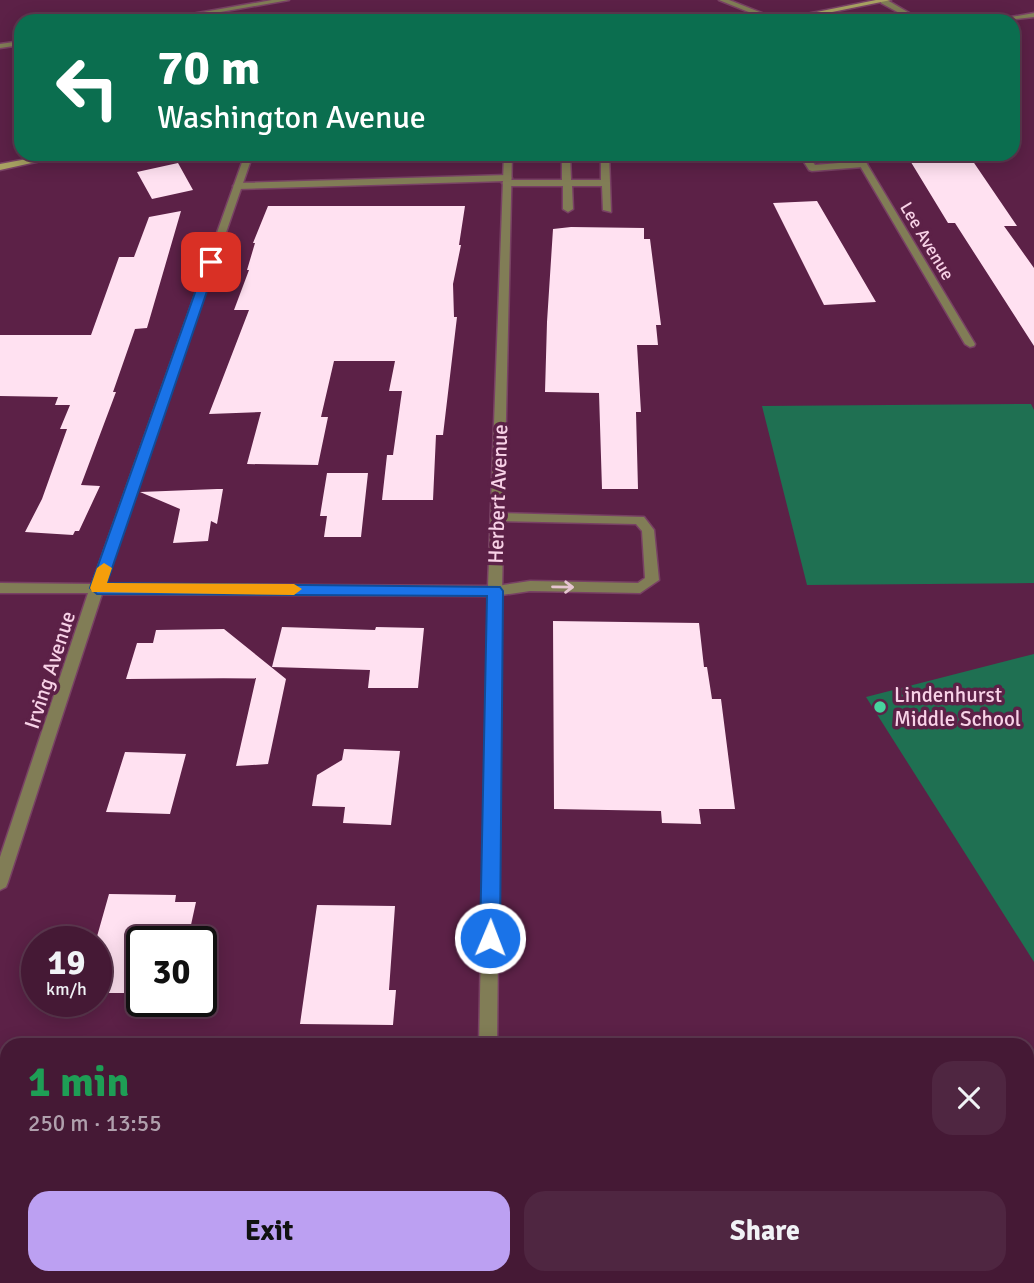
<!DOCTYPE html>
<html lang="en">
<head>
<meta charset="utf-8">
<style>
	body { margin:0; font-family:Signika,sans-serif; background:#4f2641; color:#f1f3f6; height:100vh; display:flex; flex-direction:column; font-size:26px; white-space:nowrap }
	* { box-sizing:border-box; margin:0 }
	p { font-size:23px; color:#b0a0ad }
	.icon { flex:none; width:38px; height:38px; fill:none; stroke:currentColor; stroke-width:2; stroke-linecap:round; stroke-linejoin:round }
	.map { position:relative; flex:1; overflow:hidden }
	.side { position:absolute; left:0px; top:1038px; width:1034px; height:247px; display:flex; flex-direction:column; background:#451935; border-radius:21px 21px 0 0; box-shadow:0 4px 18px #0003,0 0 0 2px #5d3850 }
	.side>* { flex:none }
	.guide { position:absolute; left:14px; top:14px; width:1006px; height:147px; border-radius:21px; box-shadow:0 4px 18px #0003,0 0 0 2px #5d3850; background:#0b6e4f; color:#fff; overflow:hidden }
	.speed { position:absolute; left:21px; top:926px; display:flex; gap:14px; font-size:35px; font-weight:700; text-align:center }
	.speed>* { display:grid; place-content:center; width:91px; height:91px; border-radius:50%; background:#451935; box-shadow:0 4px 18px #0003,0 0 0 2px #5d3850; line-height:1 }
	.speed small { font-size:18px; font-weight:400 }
	.speed .limit { border:4px solid #111; border-radius:10px; background:#fff; color:#111 }
	.pin { position:absolute; display:grid; place-items:center; width:60px; height:60px; color:#fff; margin:-30px; border-radius:14px; box-shadow:0 4px 10px #0006 }
	.me { position:absolute; width:77px; margin:-38px; rotate:1deg; stroke-linejoin:round; filter:drop-shadow(0 0 5px #0008) }
	.turn { display:flex; align-items:center; gap:24px; height:147px; padding:0 28px; font-size:32px }
	.turn .icon { width:91px; height:91px; stroke-width:2.5 }
	.turn b { display:block; font-size:49px; line-height:60px }
	.round { display:grid; place-items:center; flex:none; width:74px; height:74px; border-radius:21px; background:#4f2641 }
	.summary { display:flex; align-items:center; justify-content:space-between; height:119px; padding:0 28px }
	h1 { font-size:42px; font-weight:800; line-height:52px; color:#1e9e55 }
	.button { display:flex; gap:14px; margin-top:auto; padding:14px 28px }
	.button a { flex:1; height:80px; border-radius:21px; background:#bca0f2; color:#111; font-size:28px; font-weight:800; line-height:80px; text-align:center }
	.button a+a { background:#4f2641; color:#f1f3f6 }
	.map>svg:first-child { display:block }
	.green { fill:#1f7052 }
	.lines { fill:none; stroke-linecap:round; stroke-linejoin:round }
	.stream { fill:#6b67ba; fill-rule:evenodd }
	.building { fill:#ffe1f1 }
	.service-casing { stroke:#784164; stroke-width:3 }
	.minor-casing { stroke:#784164; stroke-width:3 }
	.secondary-casing { stroke:#784164; stroke-width:3 }
	.service { fill:#817d56; fill-rule:evenodd }
	.minor { fill:#817d56; fill-rule:evenodd }
	.secondary { fill:#a8a262; fill-rule:evenodd }
	.oneway { stroke:#e6c5d1 }
	.route { fill:#1a73e8; stroke:#114b97; stroke-width:2 }
	.slow { fill:#f59e0b }
	.poi-dot { fill:#47d49e; stroke:#5c2147; stroke-width:2.5 }
	.labels { text-anchor:middle; dominant-baseline:central; stroke-width:7; stroke-linejoin:round; paint-order:stroke }
	.far-street-label { font-size:18px; fill:#f8d2e7; stroke:#5c2147 }
	.street-label { font-size:21px; fill:#f8d2e7; stroke:#5c2147 }
	.poi-label { font-size:21px; fill:#f8d2e7; stroke:#5c2147; text-anchor:start }
</style>
</head>
<body>
<div class="map">
<svg width="1034" height="1283" viewBox="0 0 1034 1283">
	<rect width="100%" height="100%" fill="#5c2147"/>
	<path class="green" d="M1031 404 1034 410V583L807 585 762 406Z
		M1034 654V962L866 697Z
		M1027 1177 1034 1178V1283H605V1278H1027Z"/>
	<g class="lines">
		<path class="stream" d="M748 1278H1020L1022 1283H746Z"/>
	</g>
	<path class="building" d="M906 154H968L1017 226H1004L1034 268V346L955 223H948Z
		M178 163 193 190 152 199 137 172Z
		M817 201 876 302 824 305 773 203Z
		M268 206H465L459 245H461L453 284 454 317H457L443 435H436L433 500H382L387 455H393L402 391H389L395 361H334L321 417H328L318 465 247 464 261 412 209 414 249 310H234L249 270H247L255 243H253Z
		M181 211 147 328 135 329 113 392H116L81 485 100 486 79 531H75L73 535 25 532 42 499 67 429H60L70 405H55L58 397 0 396V335H91L119 257H134L149 217Z
		M571 227 644 228V239H650L661 325H656L658 345H637L641 412H636L638 489H602L599 393 545 392 547 322 553 229Z
		M327 473H368L361 537H324L327 516H320Z
		M217 489H223L217 524 211 521 208 541 173 543 180 509 140 492Z
		M553 621 699 623 704 667H707L712 699H721L735 809H699L701 824 662 823 661 811 554 809Z
		M282 627 375 630 376 627 424 628 418 688H368L370 670 272 667Z
		M224 629 286 679 268 764 236 766 256 678 126 679 137 643H153L156 630Z
		M344 749 400 751 391 825 343 823 345 807 312 806 317 775 342 760Z
		M125 752 186 754 170 814 106 812Z
		M109 894 176 895 175 902H196L189 934H166L164 942H142V993H96V940Z
		M317 905 395 906 389 990H396L393 1025 300 1024Z"/>
	<g class="lines">
		<g class="service-casing">
			<path id="service" d="M881 0H887L923 21H914L881 3Z
				M1034 13V17L996 21 1000 19Z
				M562 154H570L571 180H601V154H609L611 212 603 210 602 186H572L573 209 568 212 563 209V186H507L502 183 505 181 238 189 233 186 238 183 507 175 512 178 509 180H562Z
				M799 154H807L815 165 863 161 867 164 863 167 812 171 809 170Z
				M497 513 644 517 654 530 659 580 640 593 530 591 495 596 490 595 488 591 490 587 530 581 638 583 645 578 642 531 636 524 497 521 491 517Z"/>
		</g>
		<g class="minor-casing">
			<path id="minor" d="M272 0H289L169 21H152Z
				M719 0H729L782 21H771Z
				M21 41V45L0 48V44Z
				M245 154H253L105 584 488 586 504 154H512L502 591 497 1045H479L488 596 102 594 8 882 6 887 0 890V857L88 593H0V583L92 584Z
				M853 154H861L975 344 974 346 970 347 965 344Z
				M519 1278H539L541 1283H521Z"/>
		</g>
		<g class="secondary-casing">
			<path id="secondary" d="M876 0H891L788 21H772Z
				M54 154H72L0 170V164Z"/>
		</g>
		<use href="#service" class="service"/>
		<use href="#minor" class="minor"/>
		<use href="#secondary" class="secondary"/>
	</g>
	<defs><path id="oneway-shaft" d="M-6 0H5M1.5-3L5.5 0L1.5 3" fill="none" stroke-width="1.6" stroke-linecap="round" stroke-linejoin="round" transform="scale(1.75)"/></defs>
	<use class="oneway" href="#oneway-shaft" transform="translate(563 587) rotate(1)"/>
	<path class="route" d="M207 259 217 262 107 583 500 587 503 591 500 938 497 944 490 947 483 944 480 938 487 596 97 594 90 588Z"/>
	<path class="slow" d="M104 563 112 568 107 583 294 584 302 589 294 595 92 592 90 588 97 568Z"/>
	<circle class="poi-dot" cx="880" cy="707" r="7"/>
	<g class="labels">
		<g class="far-street-label">
			<text transform="translate(927 241) rotate(59)">Lee Avenue</text>
		</g>
		<g class="street-label">
			<text transform="translate(498 494) rotate(-88)">Herbert Avenue</text>
			<text transform="translate(50 670) rotate(-72)">Irving Avenue</text>
		</g>
		<g class="poi-label">
			<text x="894" y="695">Lindenhurst<tspan x="894" dy="24">Middle School</tspan></text>
		</g>
	</g>
</svg>
<div class="speed"><div>19<small>km/h</small></div><div class="limit">30</div></div>
<div class="pin" style="left:211px;top:262px;background:#d93025"><svg class="icon" aria-label="arrive" viewBox="0 0 24 24"><path d="M6 21V4h12l-3 4 3 4H6"/></svg></div>
<svg class="me" style="left:490px;top:938px" viewBox="-20 -20 40 40"><circle r="17" fill="#1a73e8" stroke="#fff" stroke-width="3"/><path d="M0-11L8 9 0 5-8 9z" fill="#fff"/></svg>
<div class="guide">
<div class="turn"><svg class="icon" aria-label="left" viewBox="0 0 24 24"><path d="M17 20v-9H6M10 6l-5 5 5 5"/></svg><div><b>70 m</b>Washington Avenue</div></div>
</div>
<section class="side">
<div class="summary"><div><h1>1 min</h1><p>250 m · 13:55</p></div><a class="round"><svg class="icon" aria-label="close" viewBox="0 0 24 24"><path d="M6 6l12 12M18 6L6 18"/></svg></a></div>
<div class="button"><a>Exit</a><a>Share</a></div>
</section>
</div>
</body>
</html>
